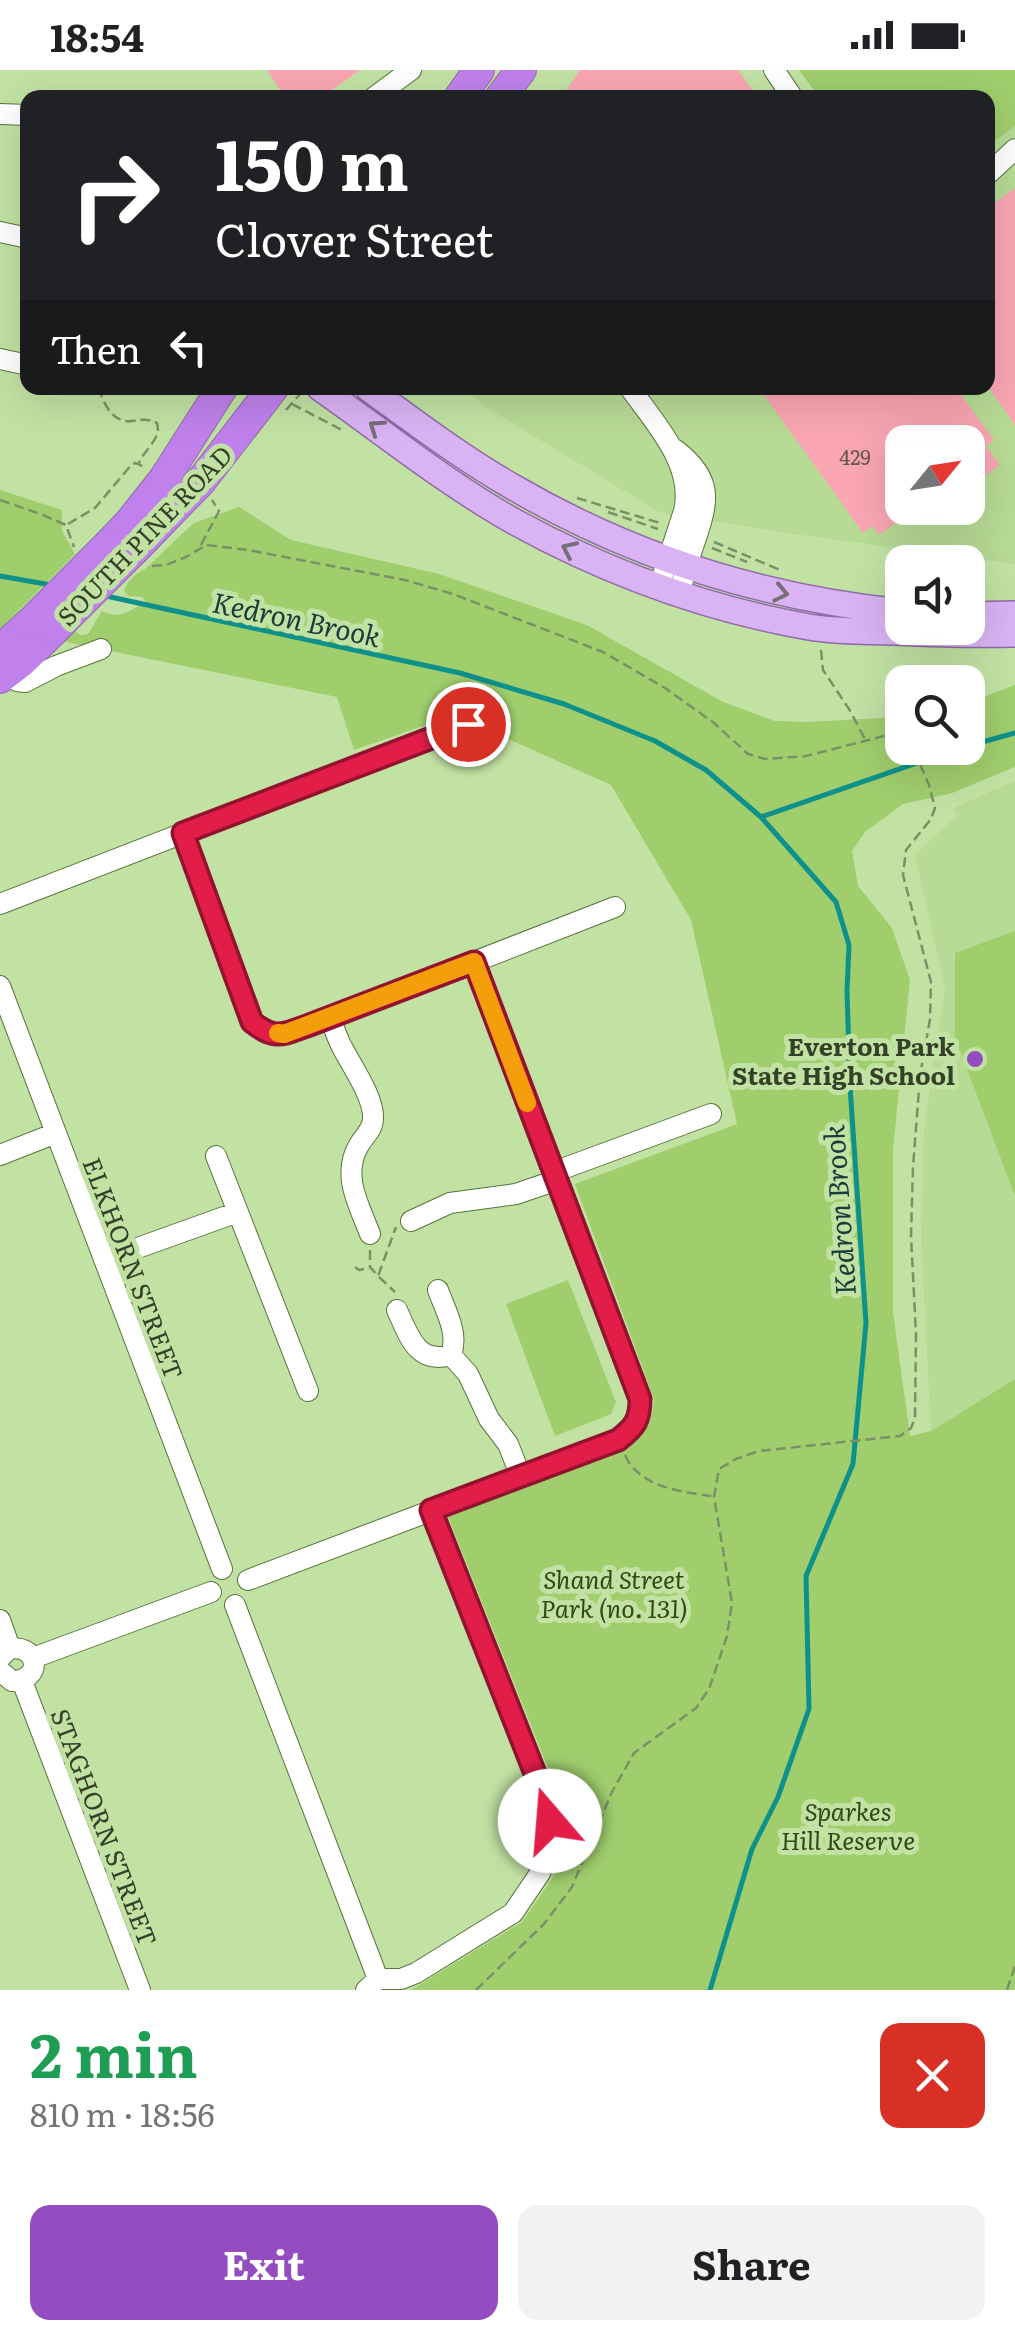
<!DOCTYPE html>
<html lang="en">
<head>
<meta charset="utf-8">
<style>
	body { margin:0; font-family:Literata,serif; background:#f2f2f2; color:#202124; height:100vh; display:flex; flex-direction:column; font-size:38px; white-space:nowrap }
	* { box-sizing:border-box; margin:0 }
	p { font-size:32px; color:#757577 }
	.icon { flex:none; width:55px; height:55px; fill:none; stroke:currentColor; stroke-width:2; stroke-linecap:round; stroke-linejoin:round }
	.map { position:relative; height:1920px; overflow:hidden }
	.side { display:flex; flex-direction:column; background:#fff; flex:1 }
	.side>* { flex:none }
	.banner { position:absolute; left:20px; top:20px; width:975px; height:305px; border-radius:20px; box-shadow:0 10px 40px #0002; background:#202124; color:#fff; overflow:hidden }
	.needle { width:65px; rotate:60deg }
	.controls { position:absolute; left:885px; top:355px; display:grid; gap:20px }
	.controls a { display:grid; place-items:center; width:100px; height:100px; border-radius:20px; background:#fff; box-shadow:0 10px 40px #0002; font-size:50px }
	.pin { position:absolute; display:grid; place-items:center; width:85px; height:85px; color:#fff; margin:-42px; border:5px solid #fff; border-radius:50%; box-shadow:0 2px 10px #0007 }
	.me { position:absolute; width:110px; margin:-55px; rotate:342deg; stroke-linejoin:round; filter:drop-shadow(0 0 8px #0008) }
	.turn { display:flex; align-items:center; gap:35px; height:210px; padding:0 30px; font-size:45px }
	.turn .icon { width:130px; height:130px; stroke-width:2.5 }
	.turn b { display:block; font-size:70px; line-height:85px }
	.then { display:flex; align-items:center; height:95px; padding:0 30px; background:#0003; gap:20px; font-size:38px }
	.round { display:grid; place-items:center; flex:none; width:105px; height:105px; border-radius:20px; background:#f2f2f2 }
	.head { display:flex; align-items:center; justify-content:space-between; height:170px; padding:0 30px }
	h1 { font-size:60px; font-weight:700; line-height:75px; color:#1e9e55 }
	.button { display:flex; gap:20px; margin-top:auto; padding:20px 30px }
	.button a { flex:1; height:115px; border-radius:20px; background:#934dc0; color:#fff; font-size:40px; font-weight:700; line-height:115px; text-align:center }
	.button a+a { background:#f2f2f2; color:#202124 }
	.status { display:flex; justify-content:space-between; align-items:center; height:70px; padding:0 50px; background:#fff; direction:ltr }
	.status svg { height:28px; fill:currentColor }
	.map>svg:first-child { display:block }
	.built { fill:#b7da95; fill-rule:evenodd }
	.green { fill:#a0ce6d }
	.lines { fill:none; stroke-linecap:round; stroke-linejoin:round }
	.stream { stroke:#0f918b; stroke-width:5 }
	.building { fill:#faa6b3 }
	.minor-casing { stroke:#58743a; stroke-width:22 }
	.major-casing { stroke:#8f6ba7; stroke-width:28 }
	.highway-casing { stroke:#8f6ba7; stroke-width:32 }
	.path { stroke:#7a9166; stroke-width:2.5; stroke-dasharray:10 5; stroke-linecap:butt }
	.minor { stroke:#fff; stroke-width:20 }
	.major { stroke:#d9b3f4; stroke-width:25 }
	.highway { stroke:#c081ec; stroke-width:30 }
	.highway-bridge-casing { stroke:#8f6ba7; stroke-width:32; stroke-linecap:butt }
	.highway-bridge { stroke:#c081ec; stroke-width:30 }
	.oneway { stroke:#766f7a }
	.route-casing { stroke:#92132f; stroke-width:25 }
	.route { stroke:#e11d48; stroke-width:18 }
	.slow { stroke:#f59e0b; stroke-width:18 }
	.poi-dot { fill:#934dc0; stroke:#c2e2a4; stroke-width:4 }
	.labels { text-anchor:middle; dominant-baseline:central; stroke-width:10; stroke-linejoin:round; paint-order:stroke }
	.number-label { font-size:20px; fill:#665a4b }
	.street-label { font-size:25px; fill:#344128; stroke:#c2e2a4 }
	.poi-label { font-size:25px; font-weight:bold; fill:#344128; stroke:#c2e2a4; text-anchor:end }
	.park-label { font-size:25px; font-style:italic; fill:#324817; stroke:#c2e2a4 }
	.water-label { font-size:28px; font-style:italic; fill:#193b39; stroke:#c2e2a4 }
</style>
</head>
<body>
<div class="status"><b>18:54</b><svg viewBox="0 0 49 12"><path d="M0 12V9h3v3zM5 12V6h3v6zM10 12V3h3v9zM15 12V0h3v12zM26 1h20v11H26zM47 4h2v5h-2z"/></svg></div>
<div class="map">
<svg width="1015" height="1920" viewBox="0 0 1015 1920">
	<rect width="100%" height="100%" fill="#c2e2a4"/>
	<path class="built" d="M799 0H1015V494L794 464 661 443 484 336 464 318H988V28L819 27ZM902 372H968V438H902Z
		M1015 711V1309L931 1361 921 1169 924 1059 945 918 915 785 956 746 954 738Z"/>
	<path class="green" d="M799 0H1015V56L988 76V28L819 27Z
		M0 420 62 440V461L75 484 0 559Z
		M239 437 291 470 439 504 587 555 723 632 775 651 808 652 902 647V678H968V633L1015 615V697L952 723 903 734 865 762 852 781 858 816 892 858 910 910 893 1079V1242L910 1366 931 1361 1015 1309V1920H411L522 1852 556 1803 560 1757 554 1713 448 1447 626 1377C647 1360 651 1355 654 1329L575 1114 737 1054 691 850 611 715 466 650 460 643 354 680 337 627 61 571 68 561H75L80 565 88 564 102 541C119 550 131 541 145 531L142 527 128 526 124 521C128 510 135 504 145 499L194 453Z
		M1015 861V1126L955 967V883Z
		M568 1210 616 1332 611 1344 555 1366 506 1234Z"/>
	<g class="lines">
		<path class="stream" d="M0 506 51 515
			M106 526 460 603 564 634 655 671 706 700 761 747 836 832 849 875 847 921 850 1016 866 1253 853 1394 806 1506 809 1639 778 1727 752 1779 710 1920
			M934 612 935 604
			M968 676 1015 663
			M761 747 960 678"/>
	</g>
	<path class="building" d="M267 0H360L321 28H285Z
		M580 0H738L758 28H561Z
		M1015 118V355L988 317V138Z
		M759 318H956L994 370 986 376 1000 395 968 419V372H902V438H917L879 465 873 456 863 463Z"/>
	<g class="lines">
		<g class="minor-casing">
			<path id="minor" d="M774 0 793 28
				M373 28 411 0
				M0 44 28 45
				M988 104 1015 79
				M0 162 28 168
				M0 289 28 295
				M630 318C654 352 695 395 684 441L659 517
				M676 380C713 409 709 430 695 471 689 488 684 506 679 524
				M0 598 17 611 25 612 56 596 101 579
				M183 763 253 952 267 963 285 964 330 948 615 837
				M0 834 468 653
				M0 916 222 1499
				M330 948C334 957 337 968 342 977 351 995 374 1027 373 1048 373 1060 364 1066 359 1075 341 1105 359 1135 370 1164
				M0 1085 56 1063
				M216 1086 308 1321
				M554 1102 711 1044
				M411 1151 450 1133 516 1124 557 1110
				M104 1190 238 1142
				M438 1220C446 1242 459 1263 451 1285
				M397 1240C409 1266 417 1295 451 1285L468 1304 489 1349 508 1374 521 1407
				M248 1510 618 1370C634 1357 640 1349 640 1329L474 892
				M235 1535 378 1909
				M0 1550 10 1578
				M0 1588 10 1578C41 1576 42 1611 12 1611L0 1601
				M33 1588 211 1522
				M22 1611 140 1920
				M366 1920 378 1909H401L416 1903 513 1843 540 1803 549 1771 550 1751 540 1717 431 1441"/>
		</g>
		<g class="major-casing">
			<path id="major" d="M320 318C384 363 447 414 515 452 606 502 707 539 809 557 837 562 865 561 893 562 934 564 974 565 1015 564
				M368 318C415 352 462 388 513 417 633 487 764 528 902 542
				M968 545 1015 544"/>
		</g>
		<g class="highway-casing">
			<path id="highway" d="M459 28 479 0
				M500 28 521 0
				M109 474 130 452 164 409 222 318
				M135 479 201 411 273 318
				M0 580 29 554
				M0 608 21 592 53 561"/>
		</g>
		<path class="path" d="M98 318C105 334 111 353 132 351 143 350 147 348 157 353 162 369 145 378 139 393
			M292 334 344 361
			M286 340 301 323
			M577 428 660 453
			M0 430 43 445 66 455 74 477
			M608 442 658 459
			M68 454 95 438 132 394 136 393 144 397
			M714 472 780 500
			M201 475 219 441 212 430
			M712 478 747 492
			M152 496 166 495 186 487 206 475 248 480 405 510 453 524 603 582 665 618 714 653 748 684 765 689 806 686 892 664 902 665
			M821 580 823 600 849 639 865 669
			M370 1180V1197L378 1206 396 1157
			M355 1197 359 1200 369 1198
			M379 1207 395 1222
			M625 1385C639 1417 681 1422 712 1426
			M476 1920 544 1854 572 1817 612 1722 634 1683 696 1638 709 1619 727 1566 732 1533 714 1427 719 1399 736 1389 759 1381 900 1366 911 1358 915 1348 916 1264 911 1166 913 1097 920 1006 930 949 931 912 903 805 906 780 931 749 935 738 929 715 913 678
			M1007 1920 1015 1896"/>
		<use href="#minor" class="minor"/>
		<use href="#major" class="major"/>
		<use href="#highway" class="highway"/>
		<g class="highway-bridge-casing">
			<path id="highway-bridge" d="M29 554 109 474
				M53 561 135 479"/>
		</g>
		<use href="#highway-bridge" class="highway-bridge"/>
	</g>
	<defs><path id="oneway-chevron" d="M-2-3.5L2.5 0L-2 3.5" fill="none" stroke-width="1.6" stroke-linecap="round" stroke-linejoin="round" transform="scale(2.5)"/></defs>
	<g class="oneway">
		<use href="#oneway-chevron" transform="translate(376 357) rotate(-145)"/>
		<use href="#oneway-chevron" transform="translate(569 479) rotate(-155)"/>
		<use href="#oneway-chevron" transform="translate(781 523) rotate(12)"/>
	</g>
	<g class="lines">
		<g class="route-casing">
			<path id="route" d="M468 654 183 763 252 952C275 970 281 965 307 956L474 892 640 1329C640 1350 635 1357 618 1370L431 1440 540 1716 550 1751"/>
		</g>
		<use href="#route" class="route"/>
		<path class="slow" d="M278 963 284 964 474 892 527 1033"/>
	</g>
	<circle class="poi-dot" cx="975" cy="989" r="10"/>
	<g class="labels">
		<g class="number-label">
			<text x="855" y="386">429</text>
		</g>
		<g class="street-label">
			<text transform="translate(144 465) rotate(-46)">SOUTH PINE ROAD</text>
			<text transform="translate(134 1198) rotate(69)">ELKHORN STREET</text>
			<text transform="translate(105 1757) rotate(69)">STAGHORN STREET</text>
		</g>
		<g class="poi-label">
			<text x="955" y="975">Everton Park<tspan x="955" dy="29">State High School</tspan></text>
		</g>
		<g class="park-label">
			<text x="614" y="1508">Shand Street<tspan x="614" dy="29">Park (no. 131)</tspan></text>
			<text x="848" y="1740">Sparkes<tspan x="848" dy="29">Hill Reserve</tspan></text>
		</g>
		<g class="water-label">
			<text transform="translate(297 548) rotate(12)">Kedron Brook</text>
			<text transform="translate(838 1140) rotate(-94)">Kedron Brook</text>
		</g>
	</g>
</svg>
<div class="controls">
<a><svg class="needle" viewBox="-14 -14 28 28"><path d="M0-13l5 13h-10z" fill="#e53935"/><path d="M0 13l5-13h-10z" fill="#757577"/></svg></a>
<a><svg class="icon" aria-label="sound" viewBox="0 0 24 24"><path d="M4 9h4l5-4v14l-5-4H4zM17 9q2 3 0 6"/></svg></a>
<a><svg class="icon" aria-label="search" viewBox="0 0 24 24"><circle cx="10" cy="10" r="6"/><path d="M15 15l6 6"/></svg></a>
</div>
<div class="pin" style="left:468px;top:654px;background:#d93025"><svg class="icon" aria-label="arrive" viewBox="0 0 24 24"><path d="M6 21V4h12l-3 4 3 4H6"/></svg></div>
<svg class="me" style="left:550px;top:1751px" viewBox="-20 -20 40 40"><circle r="19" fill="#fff"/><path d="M0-13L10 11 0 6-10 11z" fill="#e11d48"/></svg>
<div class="banner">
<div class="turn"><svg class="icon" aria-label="right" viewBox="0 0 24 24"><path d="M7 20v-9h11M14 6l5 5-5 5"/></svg><div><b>150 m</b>Clover Street</div></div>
<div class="then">Then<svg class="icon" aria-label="left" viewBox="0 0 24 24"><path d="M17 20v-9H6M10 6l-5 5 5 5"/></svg></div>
</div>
</div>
<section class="side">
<div class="head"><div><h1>2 min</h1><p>810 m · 18:56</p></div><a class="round" style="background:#d93025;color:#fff"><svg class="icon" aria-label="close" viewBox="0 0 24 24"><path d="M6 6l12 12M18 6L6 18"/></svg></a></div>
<div class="button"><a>Exit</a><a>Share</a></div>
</section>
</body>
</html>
